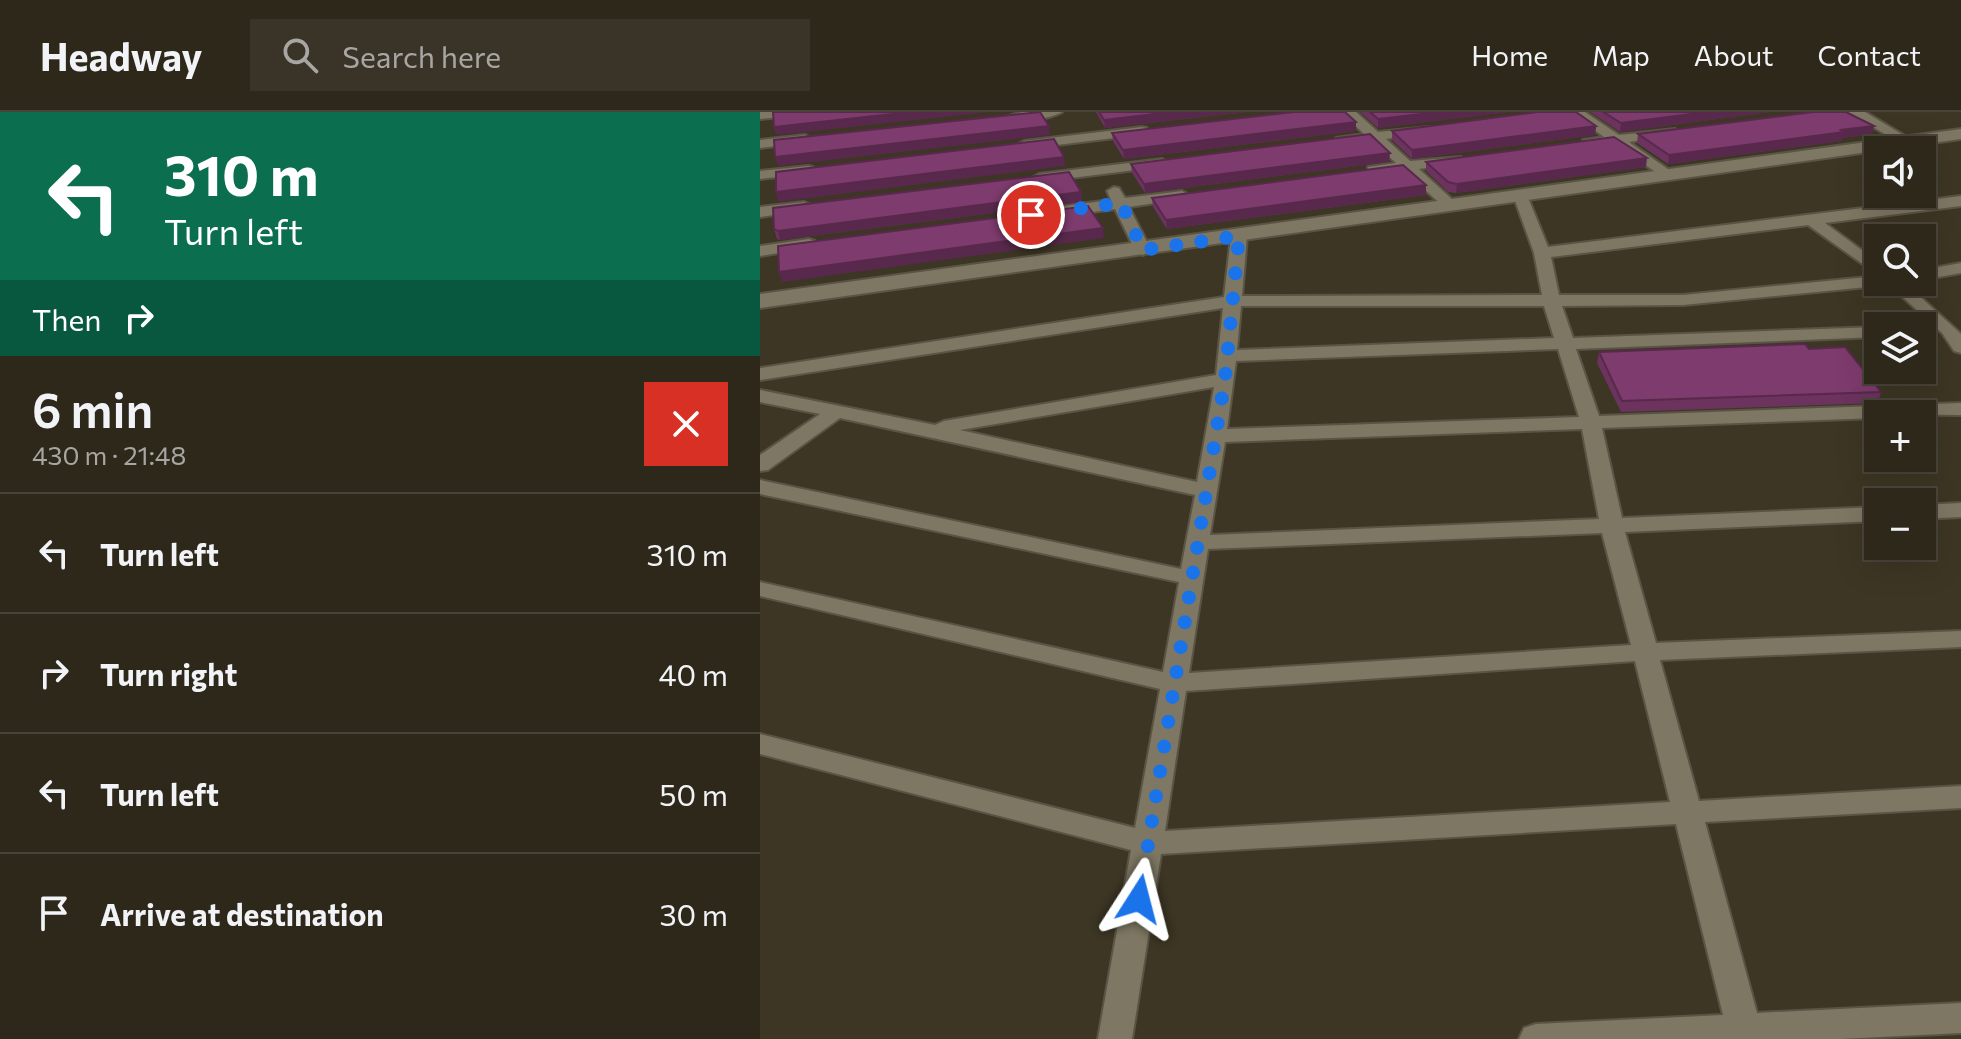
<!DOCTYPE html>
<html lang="en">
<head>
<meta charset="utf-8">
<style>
	body { margin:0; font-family:Commissioner,sans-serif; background:#3a3428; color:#f1f3f6; height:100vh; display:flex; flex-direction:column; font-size:30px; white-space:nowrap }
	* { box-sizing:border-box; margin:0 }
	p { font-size:26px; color:#a7a6a3 }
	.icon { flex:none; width:44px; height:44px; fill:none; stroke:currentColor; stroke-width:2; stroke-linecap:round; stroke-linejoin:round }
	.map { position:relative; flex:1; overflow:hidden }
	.drawer { display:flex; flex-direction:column; background:#2e281b; width:760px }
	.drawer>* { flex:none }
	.guide { background:#0b6e4f; color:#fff; overflow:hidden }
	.fabs { position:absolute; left:1104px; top:24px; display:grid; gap:16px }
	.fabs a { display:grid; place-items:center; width:72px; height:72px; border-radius:0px; background:#2e281b; box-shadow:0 8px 32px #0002,0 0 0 2px #49443a; font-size:40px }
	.pin { position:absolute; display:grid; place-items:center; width:68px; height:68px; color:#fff; margin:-34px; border:4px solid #fff; border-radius:50%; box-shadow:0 2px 8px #0007 }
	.me { position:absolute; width:88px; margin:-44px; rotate:9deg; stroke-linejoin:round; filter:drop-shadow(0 0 6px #0008) }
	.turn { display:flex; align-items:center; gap:28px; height:168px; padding:0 32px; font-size:36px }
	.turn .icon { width:104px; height:104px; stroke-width:2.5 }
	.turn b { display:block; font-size:56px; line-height:68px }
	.then { display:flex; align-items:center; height:76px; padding:0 32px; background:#0003; gap:16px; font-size:30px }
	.round { display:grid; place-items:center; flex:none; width:84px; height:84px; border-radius:0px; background:#3a3428 }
	.head { display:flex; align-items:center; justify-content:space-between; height:136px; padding:0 32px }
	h1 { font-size:48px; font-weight:600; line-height:60px }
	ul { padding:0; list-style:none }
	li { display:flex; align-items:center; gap:24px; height:120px; padding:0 32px; border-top:2px solid #49443a }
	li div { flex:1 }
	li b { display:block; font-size:30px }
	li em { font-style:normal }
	header { display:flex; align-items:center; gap:48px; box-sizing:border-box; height:112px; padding:0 40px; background:#2e281b; border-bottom:2px solid #49443a }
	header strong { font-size:38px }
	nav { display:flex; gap:44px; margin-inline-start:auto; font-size:28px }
	.search { width:560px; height:72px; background:#3a3428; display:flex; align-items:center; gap:20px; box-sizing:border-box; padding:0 28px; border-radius:0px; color:#a7a6a3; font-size:30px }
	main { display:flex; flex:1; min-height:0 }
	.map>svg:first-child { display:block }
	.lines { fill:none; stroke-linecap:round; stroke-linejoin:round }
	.minor-casing { stroke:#5a5445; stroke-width:4 }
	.tertiary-casing { stroke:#5a5445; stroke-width:4 }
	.minor { fill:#7e7763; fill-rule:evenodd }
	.tertiary { fill:#7e7763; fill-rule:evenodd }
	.wall { fill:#6c335e }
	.shaded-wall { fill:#58294c }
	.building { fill:#7e3b6d; stroke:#58294c; stroke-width:2 }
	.route { stroke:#1a73e8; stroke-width:14; stroke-dasharray:0 25.2 }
</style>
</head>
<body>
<header>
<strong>Headway</strong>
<div class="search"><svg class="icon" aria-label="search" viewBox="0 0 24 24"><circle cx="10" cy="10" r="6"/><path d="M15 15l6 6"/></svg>Search here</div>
<nav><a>Home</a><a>Map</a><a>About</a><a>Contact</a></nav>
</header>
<main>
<section class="drawer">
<div class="guide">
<div class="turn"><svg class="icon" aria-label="left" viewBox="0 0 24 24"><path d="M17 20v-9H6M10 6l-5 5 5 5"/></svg><div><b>310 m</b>Turn left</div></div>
<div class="then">Then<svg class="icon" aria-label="right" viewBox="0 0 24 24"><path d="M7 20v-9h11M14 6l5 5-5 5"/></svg></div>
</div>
<div class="head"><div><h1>6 min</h1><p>430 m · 21:48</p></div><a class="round" style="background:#d93025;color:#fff"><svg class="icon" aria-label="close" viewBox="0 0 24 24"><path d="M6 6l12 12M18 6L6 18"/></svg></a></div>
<ul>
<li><svg class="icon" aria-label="left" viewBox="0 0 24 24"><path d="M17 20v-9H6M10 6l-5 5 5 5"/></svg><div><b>Turn left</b></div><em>310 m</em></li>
<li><svg class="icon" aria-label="right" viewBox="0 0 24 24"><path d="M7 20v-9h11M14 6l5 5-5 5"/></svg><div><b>Turn right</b></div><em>40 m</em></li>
<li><svg class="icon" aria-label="left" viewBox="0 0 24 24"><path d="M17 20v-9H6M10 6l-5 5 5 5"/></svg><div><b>Turn left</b></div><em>50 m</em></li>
<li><svg class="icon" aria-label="arrive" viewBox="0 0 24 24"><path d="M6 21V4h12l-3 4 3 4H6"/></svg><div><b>Arrive at destination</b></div><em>30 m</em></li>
</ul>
</section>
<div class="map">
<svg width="1201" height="927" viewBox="0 0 1201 927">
	<rect width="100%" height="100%" fill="#3d3624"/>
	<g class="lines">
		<g class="minor-casing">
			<path id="minor" d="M0 0H40L33 4 0 7Z
				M262 0H302C290 7 258 12 246 5Z
				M581 0H596L618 20 669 15V21L626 27 650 49 701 45V51L659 57 694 89V95H684L644 59 608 61V55L636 51 612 29 576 32V26L604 22Z
				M809 0H825L859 23 915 17V23L869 30 915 62 908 66 903 65 854 32 823 34V28L844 25Z
				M1088 0H1105L1155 30 1143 33Z
				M382 15 387 16V22L264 37 257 33 264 29Z
				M45 23 52 27 50 30 0 36V28Z
				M402 47 409 51 407 54 279 70 272 66 279 62Z
				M48 54 53 55V61L0 67V59Z
				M354 75 359 76 365 86 422 79 429 83 422 87 369 95 391 138 383 143 375 138 355 97 296 105 288 100 296 95 351 88 347 79Z
				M760 79 767 83 788 135 1201 84V94L1065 111 1118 150V163L1048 113 791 145 799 183H923L1118 164V170H1144L1201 222V241L1194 239 1182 221 1126 170 1118 174 923 193 802 194 813 226 1118 215V225L816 237 839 304 1201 291V303L1118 302V306L842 316 862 406 1118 395V409L865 420 896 531 1201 519V535L900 548 939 689 1201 674V696L945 710 997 901 1201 891V921L1081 927H759L764 916 776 912 963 903 916 712 401 742 372 927H338L371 738 0 642V622L375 716 400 577 0 484V470L403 560 419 470 0 382V368L421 457 435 383 80 306 8 358 0 359V343L60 302 0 290V278L175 313 184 309 456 263 463 196 0 268V256L464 185 471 124 479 119 487 124 482 184 782 183 774 141 753 83ZM481 194H784L794 226 477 238ZM798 237 819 305 467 317 476 249ZM454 275 437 370 200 318ZM822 317 839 407 450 423 465 330ZM842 421 871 533 429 561 448 437ZM875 549 910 690 405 719 426 579Z
				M44 90 49 92V98L0 105V95Z
				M49 127 55 129V135L0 144V134Z
				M1201 151V161L1162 168V158Z
				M1201 391V405L1162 407V393Z"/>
		</g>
		<g class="tertiary-casing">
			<path id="tertiary" d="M1201 17V27L0 196V182Z"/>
		</g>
		<use href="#minor" class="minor"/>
		<use href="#tertiary" class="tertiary"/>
	</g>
	<path class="wall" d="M336 0H487L345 16Z
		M600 0H748L618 16Z
		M830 0H1010L860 20Z
		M836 14 835 23 652 47 632 28V19Z
		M1114 14 1112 22 1082 26V29L908 52 877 31 878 22Z
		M596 19 364 47 353 29 352 21Z
		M629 50 385 81 372 61 371 52Z
		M666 50 886 55 696 81 688 80 666 59Z
		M321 80 322 90 20 128 17 127 14 117Z
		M666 83 407 117 393 95 392 86Z
		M1049 237 1121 280 1118 291 861 300 837 251 839 240Z"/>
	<path class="shaded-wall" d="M151 0H231L16 23 14 15Z
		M412 0H487L345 16 344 8Z
		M679 0H748L618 16V7Z
		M947 0H1010L860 20 861 11Z
		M596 10V19L364 47 363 38Z
		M289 14 290 23 18 54 15 45Z
		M836 14 835 23 652 47V38Z
		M1114 14 1112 22 1082 26V29L908 52 909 43Z
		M630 41 629 50 385 81 384 72Z
		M304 45 305 54 18 90 16 80Z
		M887 46 886 55 696 81 697 72Z
		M666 73V83L407 117 406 108Z
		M321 80 322 90 20 128 18 119Z
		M343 116 344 126 22 170 19 160Z"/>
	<path class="building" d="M13 0H151L14 15Z
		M280 0 289 14 15 45 14 28Z
		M339 0H412L344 8Z
		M534 0H585L596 10 363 38 352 21Z
		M610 0H679L618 7Z
		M778 0H816L836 14 652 38 632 19Z
		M843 0H947L861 11Z
		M1053 0H1086L1114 14 1081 18 1084 20 909 43 878 22Z
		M610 22 630 41 384 72 371 52Z
		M854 25 887 46 697 72 688 70 666 50Z
		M294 27 304 45 16 80V60Z
		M643 53 666 73 406 108 392 86Z
		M309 60 321 80 18 119 14 117 13 96Z
		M328 94 343 116 19 160 18 134Z
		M1045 232 1049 237 1085 235 1121 280 862 289 839 240Z"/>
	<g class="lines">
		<path class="route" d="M271 103 361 91 383 138 479 124 465 267 379 787"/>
	</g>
</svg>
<div class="fabs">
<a><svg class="icon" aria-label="sound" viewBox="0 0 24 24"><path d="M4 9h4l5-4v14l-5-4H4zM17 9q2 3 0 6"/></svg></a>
<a><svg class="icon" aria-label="search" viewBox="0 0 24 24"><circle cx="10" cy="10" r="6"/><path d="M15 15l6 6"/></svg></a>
<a><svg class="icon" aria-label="layers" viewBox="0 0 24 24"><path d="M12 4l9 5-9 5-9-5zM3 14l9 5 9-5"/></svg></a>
<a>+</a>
<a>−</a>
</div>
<div class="pin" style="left:271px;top:103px;background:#d93025"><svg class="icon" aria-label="arrive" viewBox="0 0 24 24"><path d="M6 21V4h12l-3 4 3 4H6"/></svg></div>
<svg class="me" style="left:379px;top:787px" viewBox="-20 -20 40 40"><path d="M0-17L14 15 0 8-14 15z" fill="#1a73e8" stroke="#fff" stroke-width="4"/></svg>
</div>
</main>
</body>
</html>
